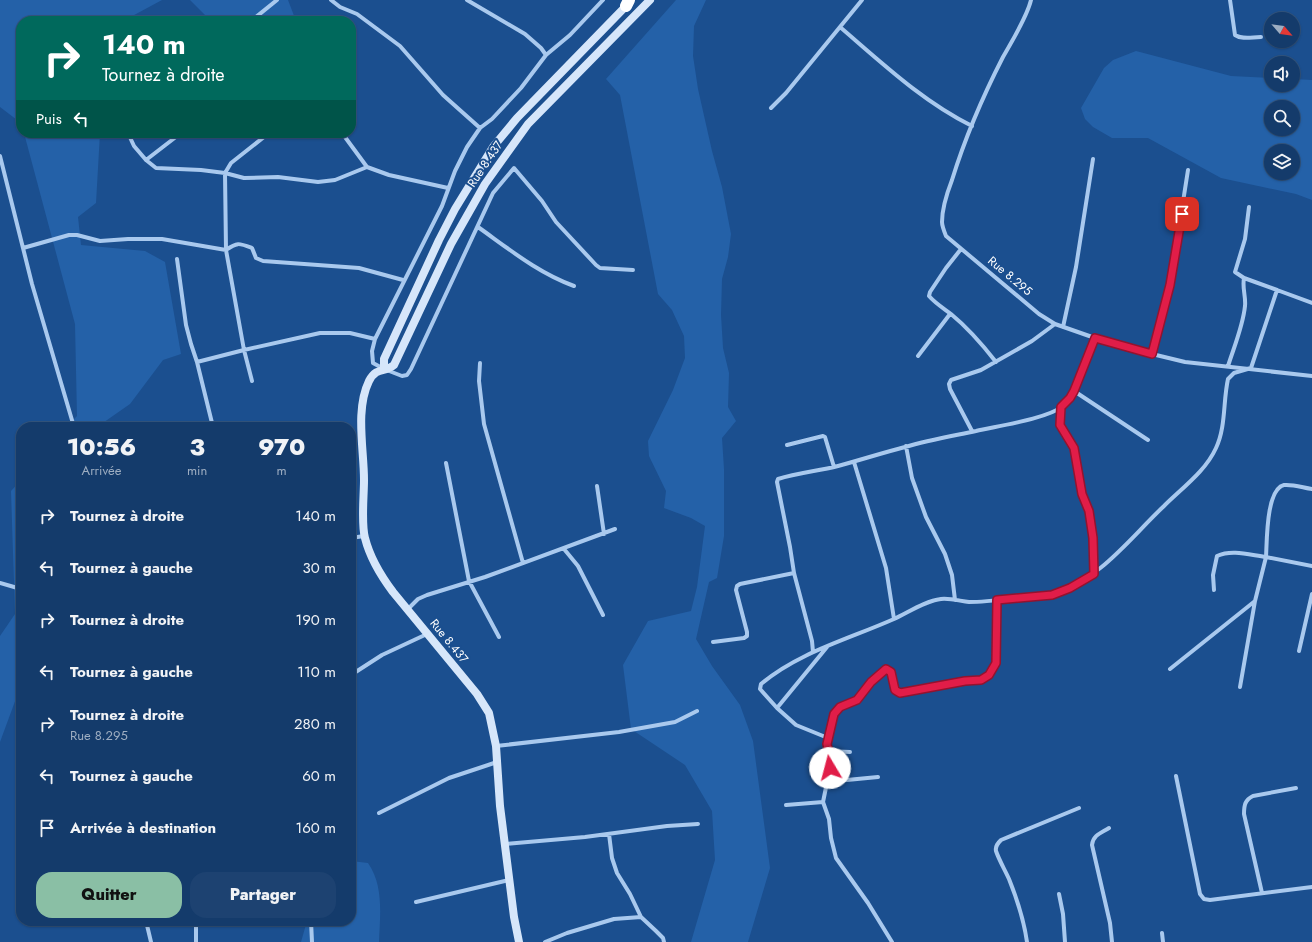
<!DOCTYPE html>
<html lang="fr">
<head>
<meta charset="utf-8">
<style>
	body { margin:0; font-family:Jost,sans-serif; background:#1d4271; color:#f1f3f6; height:100vh; display:flex; flex-direction:column; font-size:15px; white-space:nowrap }
	* { box-sizing:border-box; margin:0 }
	p { font-size:13px; color:#9dadc1 }
	.icon { flex:none; width:22px; height:22px; fill:none; stroke:currentColor; stroke-width:2; stroke-linecap:round; stroke-linejoin:round }
	.map { position:relative; flex:1; overflow:hidden }
	.panel { position:absolute; left:16px; top:422px; width:340px; height:504px; display:flex; flex-direction:column; background:#143b6b; border-radius:16px; box-shadow:0 1px 3px #0004,0 0 0 1px #33557e }
	.panel>* { flex:none }
	.top-card { position:absolute; left:16px; top:16px; width:340px; height:122px; border-radius:16px; box-shadow:0 1px 3px #0004,0 0 0 1px #33557e; background:#00695c; color:#fff; overflow:hidden }
	.needle { width:26px; rotate:118deg }
	.tools { position:absolute; left:1264px; top:12px; display:grid; gap:8px }
	.tools a { display:grid; place-items:center; width:36px; height:36px; border-radius:50%; background:#143b6b; box-shadow:0 1px 3px #0004,0 0 0 1px #33557e; font-size:20px }
	.pin { position:absolute; display:grid; place-items:center; width:34px; height:34px; color:#fff; margin:-17px; border-radius:8px; box-shadow:0 2px 6px #0006 }
	.me { position:absolute; width:44px; margin:-22px; rotate:352deg; stroke-linejoin:round; filter:drop-shadow(0 0 3px #0008) }
	.turn { display:flex; align-items:center; gap:14px; height:84px; padding:0 20px; font-size:18px }
	.turn .icon { width:52px; height:52px; stroke-width:2.5 }
	.turn b { display:block; font-size:28px; line-height:34px }
	.then { display:flex; align-items:center; height:38px; padding:0 20px; background:#0003; gap:8px; font-size:15px }
	.eta { display:flex; justify-content:space-evenly; align-items:center; height:68px; text-align:center }
	.eta b { font-size:24px; font-weight:800; line-height:28px }
	.primary-button { display:flex; gap:8px; margin-top:auto; padding:8px 20px }
	.primary-button a { flex:1; height:46px; border-radius:16px; background:#8abfa5; color:#111; font-size:16px; font-weight:800; line-height:46px; text-align:center }
	.primary-button a+a { background:#1d4271; color:#f1f3f6 }
	ul { padding:0; list-style:none }
	li { display:flex; align-items:center; gap:12px; height:52px; padding:0 20px }
	li div { flex:1 }
	li b { display:block; font-size:15px }
	li em { font-style:normal }
	.map>svg:first-child { display:block }
	.green { fill:#2461a8; fill-rule:evenodd }
	.lines { fill:none; stroke-linecap:round; stroke-linejoin:round }
	.minor { stroke:#a9c9ee; stroke-width:4 }
	.secondary { stroke:#d6e6fa; stroke-width:8 }
	.motorway { stroke:#fff; stroke-width:12 }
	.route-casing { stroke:#92132f; stroke-width:10 }
	.route { stroke:#e11d48; stroke-width:7 }
	.labels { text-anchor:middle; dominant-baseline:central; stroke-width:4; stroke-linejoin:round; paint-order:stroke }
	.street-label { font-size:12px; fill:#fff; stroke:#1b4f8f }
</style>
</head>
<body>
<div class="map">
<svg width="1312" height="942" viewBox="0 0 1312 942">
	<rect width="100%" height="100%" fill="#1b4f8f"/>
	<path class="green" d="M0 0H162L123 21H21V123L0 107Z
		M190 0H288L296 21H211Z
		M676 0H706L694 26 693 56 698 89 712 151 722 187 731 234 728 257 722 279 721 315 723 348 729 373 728 407 736 421 722 438 724 469V536L717 578 709 582 696 639 712 666 740 705 753 741 770 868 748 942H691L715 860 712 811 685 765 631 729 623 665 648 621 691 611 697 587 705 526 691 518 664 508 666 491 649 456 648 441 673 390 685 358 684 336 672 310 658 294 620 95 606 79Z
		M1136 51 1231 76 1271 78V85H1293V79L1312 80V200L1296 194 1221 178 1148 138H1112L1093 127 1085 119 1081 108 1104 68 1113 60ZM1271 107H1293V129H1271ZM1271 151H1293V173H1271Z
		M24 133H100L96 203 78 217 81 245 145 251 165 262 181 354 163 360 130 404 97 427H67L77 416 75 324Z
		M21 480V685L0 742V636L15 614 11 491Z
		M351 861 368 863C384 886 380 915 379 942H301L307 921H351Z"/>
	<g class="lines">
		<path class="minor" d="M331 0 340 7 357 14 400 46 443 95 480 128
			M467 0 525 34 541 48 546 55
			M603 0 570 35 546 55 521 88 492 119 480 128 467 147 455 171 442 206 375 339 372 351 373 363 384 369 402 376 407 375 411 369 493 193 514 168 542 201 556 222 596 265 600 268 633 270
			M1031 0C1027 17 1012 41 1003 57 983 96 965 138 952 180 947 193 942 208 942 222 942 226 944 231 946 236L1039 314 1055 324 1095 338 1152 354 1185 362 1312 376
			M1230 0 1235 35C1242 40 1252 37 1261 37
			M251 21 277 0
			M840 27C882 63 922 101 972 126
			M771 108 786 93 862 0
			M128 133 134 146 146 160 156 168 201 170 225 173 244 178 278 177 318 182 335 180 367 167
			M342 133 367 167 389 175 448 188
			M0 156 32 284 74 427
			M146 160 181 133
			M478 227C509 249 538 273 574 286
			M23 248 69 235H77L100 241 128 239H162L226 250C237 242 239 243 252 248L256 258 263 261 359 268 403 280
			M961 249 946 268 930 292 929 296C935 303 943 308 951 314 968 328 982 344 996 362
			M177 259 186 325 191 344 197 362 213 427
			M1277 290 1312 303
			M1063 327 1076 267 1093 159
			M1152 354 1170 285 1188 170
			M918 356 950 314
			M197 362 244 350 320 333H350L375 339
			M480 363 479 381 484 424 523 563
			M1228 366C1234 347 1243 326 1245 306 1246 296 1242 288 1244 278
			M252 381 244 350 226 250 225 173 231 163 269 133
			M1074 391 1148 440
			M1061 407 1060 425 1074 448 1083 494 1089 511 1093 538 1094 574
			M972 431 950 389 949 384 951 380 981 370 1032 341 1055 324
			M787 445 823 436 825 437 834 467
			M906 446 912 478 926 517 945 554 952 575 955 600
			M854 462 886 568 894 619
			M446 463 469 581 499 637
			M597 486 604 534
			M351 538 364 536
			M564 549 578 566 603 615
			M0 583 21 589
			M1214 590 1213 575 1217 556C1232 549 1250 555 1266 557 1267 542 1266 489 1284 485 1293 484 1304 488 1312 489
			M408 609 418 599 427 595 485 577 615 529
			M713 642 744 638 747 636V632L736 590 737 586 740 584 794 573
			M827 647 777 708 796 725 828 738
			M1299 651 1312 594
			M813 652 812 641 794 573 790 547 777 482 778 479C798 473 818 471 838 466 860 460 882 453 905 447 928 440 952 436 976 431 997 426 1047 419 1063 406 1077 394 1088 356 1095 338
			M1170 669 1255 601
			M351 675 382 655 427 634
			M1240 687 1255 601 1266 557 1312 566
			M777 708 760 689 761 684C799 652 849 639 894 619 909 612 925 601 941 599 950 598 960 601 969 602 988 602 1007 599 1026 597 1035 596 1045 597 1053 594 1101 579 1129 539 1164 506 1182 488 1205 472 1216 448 1226 427 1223 401 1228 379L1234 373 1251 368 1277 290 1244 278 1235 272 1245 239 1249 207
			M496 746 619 732 675 722 697 711
			M827 751 850 752
			M1176 776 1200 894 1204 899 1210 900 1312 887
			M826 782 878 777
			M786 805 823 802
			M379 813 449 778 497 762
			M1109 828C1101 833 1093 835 1092 845L1110 923 1112 942
			M609 834 612 858 617 873 630 894 641 917 656 931 663 938 664 942
			M505 844 585 837 667 826 698 824
			M1262 893 1244 814C1244 805 1245 800 1253 796L1296 788
			M1059 894 1063 914 1065 942
			M416 902 509 880
			M146 921 151 942
			M311 921 312 942
			M1162 933 1163 942
			M196 942V921
			M545 942 567 933 614 919 641 917
			M892 942 868 903 836 858 831 838 829 819 823 802 830 768V758L827 744 835 714 840 707 857 700 871 682 886 669 891 672 895 690 900 693 965 681 981 680 989 675 996 663 997 600
			M1027 942C1024 921 1017 899 1009 879 1005 870 999 860 996 851 995 846 998 843 1001 840L1079 808"/>
		<path class="secondary" d="M384 369V359L439 240 455 209 493 147 517 118 629 3
			M519 942 514 917 500 806 496 746 489 713 477 694 393 592C381 576 370 558 365 538 361 524 364 496 364 480 364 449 355 410 369 381 377 366 385 373 394 365L451 244 485 184 505 156 528 124 650 0"/>
		<path class="motorway" d="M626 6 629 0"/>
	</g>
	<g class="lines">
		<g class="route-casing">
			<path id="route" d="M830 768V758L827 744 834 714 840 707 857 700 871 682 886 669 891 672 895 690 900 693 965 681 981 680 989 675 996 663 997 600 1052 595 1070 588 1094 574 1093 538 1089 511 1082 494 1074 448 1060 425 1061 407 1070 398 1074 391 1095 338 1152 354 1170 285 1182 214"/>
		</g>
		<use href="#route" class="route"/>
	</g>
	<g class="labels">
		<g class="street-label">
			<text transform="translate(485 164) rotate(-56)">Rue 8.437</text>
			<text transform="translate(1010 276) rotate(40)">Rue 8.295</text>
			<text transform="translate(449 641) rotate(51)">Rue 8.437</text>
		</g>
	</g>
</svg>
<div class="tools">
<a><svg class="needle" viewBox="-14 -14 28 28"><path d="M0-13l5 13h-10z" fill="#e53935"/><path d="M0 13l5-13h-10z" fill="#9dadc1"/></svg></a>
<a><svg class="icon" aria-label="sound" viewBox="0 0 24 24"><path d="M4 9h4l5-4v14l-5-4H4zM17 9q2 3 0 6"/></svg></a>
<a><svg class="icon" aria-label="search" viewBox="0 0 24 24"><circle cx="10" cy="10" r="6"/><path d="M15 15l6 6"/></svg></a>
<a><svg class="icon" aria-label="layers" viewBox="0 0 24 24"><path d="M12 4l9 5-9 5-9-5zM3 14l9 5 9-5"/></svg></a>
</div>
<div class="pin" style="left:1182px;top:214px;background:#d93025"><svg class="icon" aria-label="arrive" viewBox="0 0 24 24"><path d="M6 21V4h12l-3 4 3 4H6"/></svg></div>
<svg class="me" style="left:830px;top:768px" viewBox="-20 -20 40 40"><circle r="19" fill="#fff"/><path d="M0-13L10 11 0 6-10 11z" fill="#e11d48"/></svg>
<div class="top-card">
<div class="turn"><svg class="icon" aria-label="right" viewBox="0 0 24 24"><path d="M7 20v-9h11M14 6l5 5-5 5"/></svg><div><b>140 m</b>Tournez à droite</div></div>
<div class="then">Puis<svg class="icon" aria-label="left" viewBox="0 0 24 24"><path d="M17 20v-9H6M10 6l-5 5 5 5"/></svg></div>
</div>
<section class="panel">
<div class="eta">
<div><b>10:56</b><p>Arrivée</p></div>
<div><b>3</b><p>min</p></div>
<div><b>970</b><p>m</p></div>
</div>
<ul>
<li><svg class="icon" aria-label="right" viewBox="0 0 24 24"><path d="M7 20v-9h11M14 6l5 5-5 5"/></svg><div><b>Tournez à droite</b></div><em>140 m</em></li>
<li><svg class="icon" aria-label="left" viewBox="0 0 24 24"><path d="M17 20v-9H6M10 6l-5 5 5 5"/></svg><div><b>Tournez à gauche</b></div><em>30 m</em></li>
<li><svg class="icon" aria-label="right" viewBox="0 0 24 24"><path d="M7 20v-9h11M14 6l5 5-5 5"/></svg><div><b>Tournez à droite</b></div><em>190 m</em></li>
<li><svg class="icon" aria-label="left" viewBox="0 0 24 24"><path d="M17 20v-9H6M10 6l-5 5 5 5"/></svg><div><b>Tournez à gauche</b></div><em>110 m</em></li>
<li><svg class="icon" aria-label="right" viewBox="0 0 24 24"><path d="M7 20v-9h11M14 6l5 5-5 5"/></svg><div><b>Tournez à droite</b><p>Rue 8.295</p></div><em>280 m</em></li>
<li><svg class="icon" aria-label="left" viewBox="0 0 24 24"><path d="M17 20v-9H6M10 6l-5 5 5 5"/></svg><div><b>Tournez à gauche</b></div><em>60 m</em></li>
<li><svg class="icon" aria-label="arrive" viewBox="0 0 24 24"><path d="M6 21V4h12l-3 4 3 4H6"/></svg><div><b>Arrivée à destination</b></div><em>160 m</em></li>
</ul>
<div class="primary-button"><a>Quitter</a><a>Partager</a></div>
</section>
</div>
</body>
</html>
